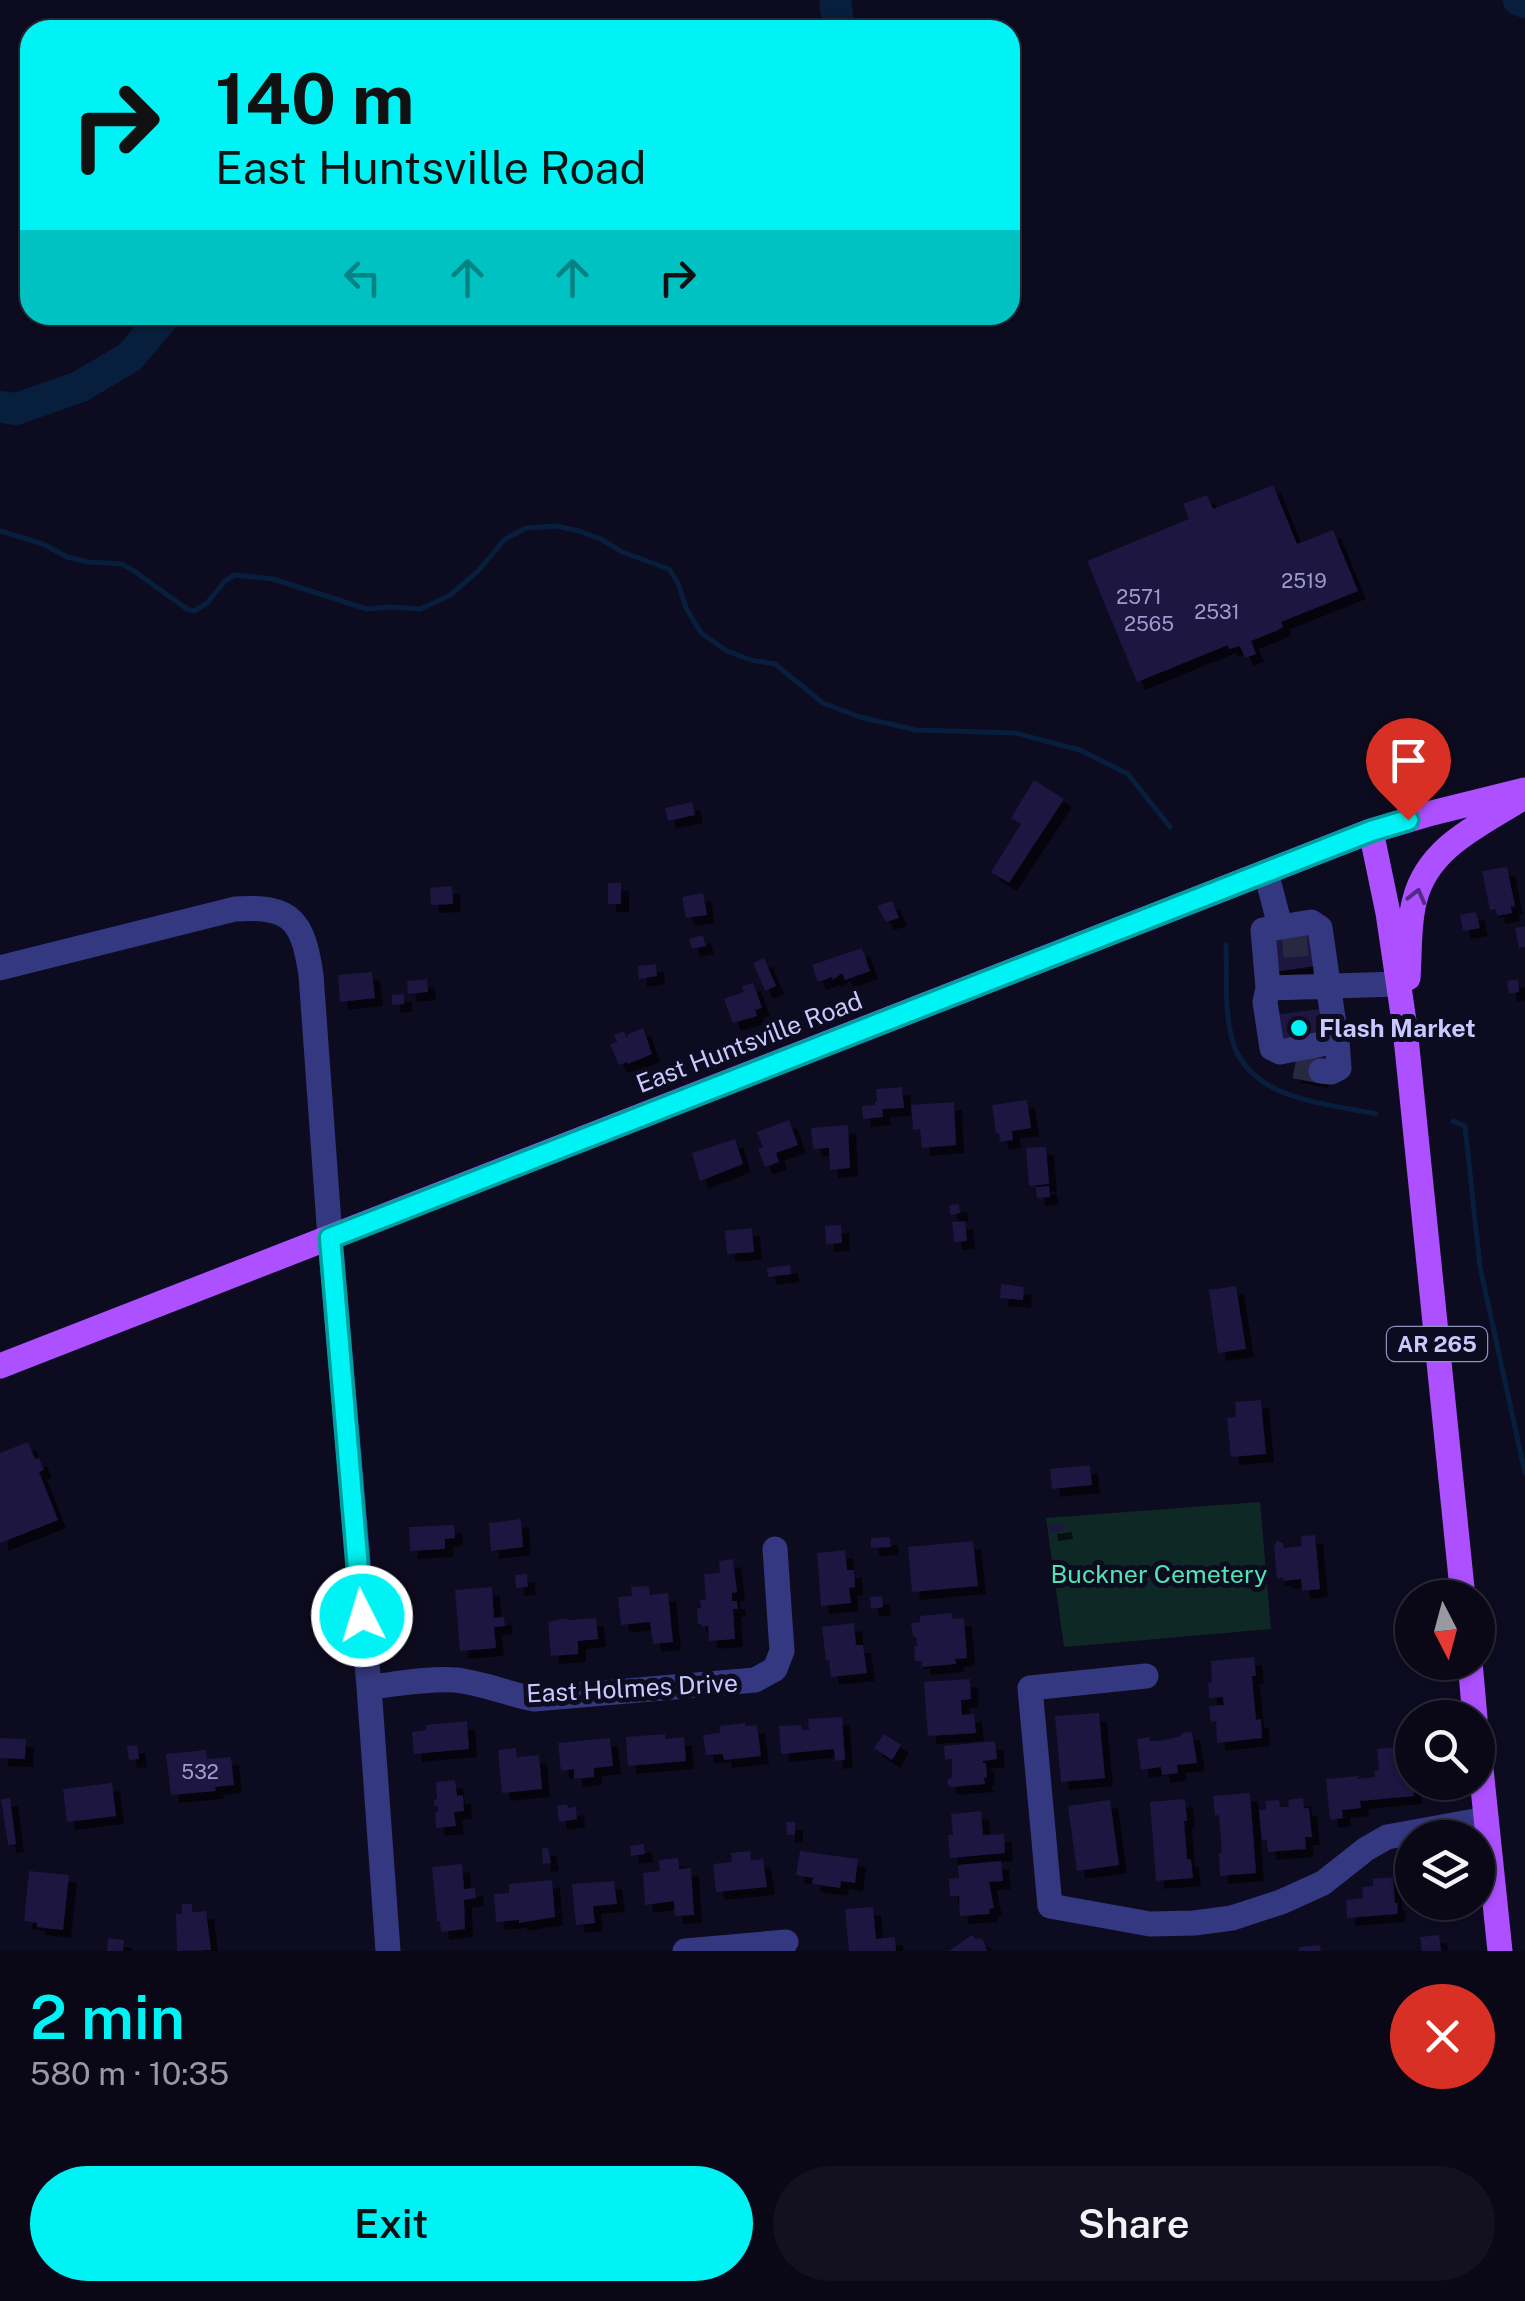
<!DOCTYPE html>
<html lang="en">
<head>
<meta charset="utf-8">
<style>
	body { margin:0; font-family:"Public Sans",sans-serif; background:#131120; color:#f1f3f6; height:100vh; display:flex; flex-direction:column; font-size:38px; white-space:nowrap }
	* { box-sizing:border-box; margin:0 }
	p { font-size:32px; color:#999aa1 }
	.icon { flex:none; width:55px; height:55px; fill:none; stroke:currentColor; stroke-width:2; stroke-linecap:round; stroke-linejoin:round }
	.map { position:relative; height:1951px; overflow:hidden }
	.panel { display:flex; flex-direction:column; background:#0a0817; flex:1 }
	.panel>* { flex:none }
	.hud { position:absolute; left:20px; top:20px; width:1000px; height:305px; border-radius:30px; box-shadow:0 2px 8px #0004,0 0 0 2px #2a2936; background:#00f3f4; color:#111; overflow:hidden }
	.needle { width:65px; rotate:174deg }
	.tools { position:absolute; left:1395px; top:1580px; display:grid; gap:20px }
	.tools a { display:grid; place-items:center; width:100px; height:100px; border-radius:50%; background:#0a0817; box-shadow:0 2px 8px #0004,0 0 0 2px #2a2936; font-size:50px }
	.pin { position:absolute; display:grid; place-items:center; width:85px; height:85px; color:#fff; margin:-102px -42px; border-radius:50% 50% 50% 0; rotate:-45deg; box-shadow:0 0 10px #0007 }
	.pin .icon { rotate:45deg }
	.me { position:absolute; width:110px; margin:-55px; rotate:355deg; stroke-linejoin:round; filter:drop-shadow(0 0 8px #0008) }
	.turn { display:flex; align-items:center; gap:35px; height:210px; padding:0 30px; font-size:45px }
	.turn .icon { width:130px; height:130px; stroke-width:2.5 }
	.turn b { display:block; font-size:70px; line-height:85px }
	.lanes { display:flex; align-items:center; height:95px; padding:0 30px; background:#0003; justify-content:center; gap:50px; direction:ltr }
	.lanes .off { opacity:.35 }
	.round { display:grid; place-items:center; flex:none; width:105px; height:105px; border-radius:52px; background:#131120 }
	.headline { display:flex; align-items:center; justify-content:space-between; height:170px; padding:0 30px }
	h1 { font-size:60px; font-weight:600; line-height:75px; color:#00f3f4 }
	.button { display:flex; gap:20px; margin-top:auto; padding:20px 30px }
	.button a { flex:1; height:115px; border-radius:60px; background:#00f3f4; color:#111; font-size:40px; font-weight:600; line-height:115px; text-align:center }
	.button a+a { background:#131120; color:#f1f3f6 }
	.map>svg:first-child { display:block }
	.green { fill:#0e2925 }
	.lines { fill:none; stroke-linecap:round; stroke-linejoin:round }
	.stream { stroke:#071f3c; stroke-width:5 }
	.river { stroke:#071f3c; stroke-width:32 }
	.building { fill:#1b1640; filter:url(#shadow) }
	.minor-tunnel { stroke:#292841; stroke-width:25; stroke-dasharray:25 12; stroke-linecap:butt }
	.minor { stroke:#343880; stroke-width:25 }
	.major { stroke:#ad50ff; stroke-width:25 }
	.oneway { stroke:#552a84 }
	.route-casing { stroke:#009e9f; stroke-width:25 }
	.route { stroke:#00f3f4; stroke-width:18 }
	.poi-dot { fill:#00f3f4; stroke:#0d0b1f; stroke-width:4 }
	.labels { text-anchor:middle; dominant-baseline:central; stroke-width:10; stroke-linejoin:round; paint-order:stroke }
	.number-label { font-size:20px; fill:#9e9ccf }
	.shield { fill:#0d0b1f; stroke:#9190bc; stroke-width:2.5 }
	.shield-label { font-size:22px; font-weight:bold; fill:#cac9ff }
	.poi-label { font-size:25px; font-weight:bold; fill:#cac9ff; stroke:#0d0b1f; text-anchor:start }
	.street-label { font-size:25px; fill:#cac9ff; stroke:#0d0b1f }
	.park-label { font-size:25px; fill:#51e3b1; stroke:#0d0b1f }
</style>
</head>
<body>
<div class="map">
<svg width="1525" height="1951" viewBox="0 0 1525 1951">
	<defs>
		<filter id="shadow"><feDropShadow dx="8" dy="8" stdDeviation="0" flood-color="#0009"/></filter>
	</defs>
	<rect width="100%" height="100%" fill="#0d0b1f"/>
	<path class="green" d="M1260 1502 1271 1629 1064 1647 1046 1518Z"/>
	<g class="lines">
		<path class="stream" d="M0 531 43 544 67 557 88 562 122 564 134 571 187 609 194 611 207 603 225 581 235 575 273 579 367 609 391 607 420 609 449 596 478 571 505 539 526 528 556 526 579 531 601 539 622 552 669 569 678 583 686 608 701 633 727 651 751 660 775 664 823 703 860 717 916 730 1015 733 1080 750 1128 774 1170 827
			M1226 945C1227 975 1224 1009 1232 1039 1248 1100 1325 1103 1376 1114
			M1453 1121 1465 1126 1480 1267 1525 1473"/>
		<path class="river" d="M835 0 839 30
			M1519 0 1525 2
			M0 407 16 409 79 387 130 357 165 315"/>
	</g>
	<path class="building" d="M1273 485 1297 544 1333 530 1358 591 1281 622 1283 627 1276 631 1251 641 1256 654 1245 658 1240 646 1229 649 1228 645 1137 682 1087 561 1189 519 1183 504 1207 495 1213 509Z
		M1034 780 1064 799 1009 883 991 872 1021 824 1011 818Z
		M692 802 695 815 668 821 665 808Z
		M1507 867 1515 906 1511 907 1512 913 1497 916 1496 909 1490 910 1482 871Z
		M608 883H621V904H608Z
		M452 886 453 904 431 905 430 888Z
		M703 893 707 915 686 918 682 897Z
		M892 901 899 918 886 922 877 906Z
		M1476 912 1480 928 1463 931 1460 915Z
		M1525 926V947L1519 948 1515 928Z
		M1309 930 1315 966 1273 972 1269 936Z
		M703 935 706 946 692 949 689 939Z
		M862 948 870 971 845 980 842 973 833 980 832 977 818 982 812 965Z
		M764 958 776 986 765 991 753 963Z
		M656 964 657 976 639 979 638 966Z
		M372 972 375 998 340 1002 338 975Z
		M427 979 428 992 408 994 407 981Z
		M1518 979 1519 992 1509 994 1507 981Z
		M753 983 762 1008 755 1010 757 1016 733 1023 724 999 744 992 742 986Z
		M404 994V1004L392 1005V995Z
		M1319 1009 1323 1041 1278 1047 1274 1015Z
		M643 1028 652 1054 628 1064 627 1062 619 1065 610 1044 617 1042 614 1035 624 1031 627 1038 628 1034Z
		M1324 1055 1320 1080 1293 1075 1296 1058Z
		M902 1087 904 1108 882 1109 883 1117 863 1119 862 1106 875 1105V1101H877L876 1089Z
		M1027 1100 1031 1128 1012 1131 1013 1140 1000 1142 999 1133H996L992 1105Z
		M954 1102 956 1145 922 1148 920 1129 913 1130 911 1105Z
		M789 1120 798 1145 776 1153 779 1162 765 1167 758 1149 763 1147 757 1132Z
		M848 1125 850 1168 830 1170 829 1148 813 1149 811 1128Z
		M735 1139 743 1164 700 1181 692 1153Z
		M1046 1147 1049 1184 1029 1186 1026 1148Z
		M1049 1186 1050 1197 1037 1198 1036 1187Z
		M959 1204 960 1213 950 1215 949 1205Z
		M965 1221 967 1241 954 1242 952 1222Z
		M841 1225 842 1243 826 1244 825 1226Z
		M752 1228 754 1252 727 1254 725 1231Z
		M790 1265 791 1274 768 1277 767 1268Z
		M1001 1284 1024 1287 1023 1300 1000 1298Z
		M1236 1286 1246 1349 1218 1353 1209 1290Z
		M1261 1400 1266 1454 1231 1457 1227 1418 1236 1417 1235 1402Z
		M28 1442 35 1459 39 1458 44 1470 39 1472 58 1520 0 1543V1453Z
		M1090 1465 1092 1485 1052 1489 1050 1469Z
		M521 1519 523 1547 491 1551 489 1523Z
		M1064 1524 1065 1531 1050 1533 1049 1526Z
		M454 1525 455 1538 445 1539V1549L410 1551 409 1527Z
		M1315 1535 1320 1589 1302 1591 1301 1579 1284 1581V1578H1277L1274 1545 1277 1541 1283 1543 1284 1548 1302 1546 1301 1536Z
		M890 1537 891 1547 871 1548V1538Z
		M973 1541 978 1586 912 1592 908 1547Z
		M845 1550 847 1570H854L855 1587 849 1588 851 1603 821 1606 817 1553Z
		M733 1559 737 1592 732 1593V1601H737L738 1609H733L735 1639 709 1641 708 1626 702 1627V1624H698L697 1608H701L700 1600 706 1599 704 1574 720 1573 719 1561Z
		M527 1574 528 1587 516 1588 515 1575Z
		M649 1586 650 1595 668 1593 673 1642 653 1644 650 1622 621 1625 618 1597 632 1596 631 1587Z
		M492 1587 494 1618 504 1617 505 1626 494 1627 496 1648 460 1651 455 1590Z
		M882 1596 883 1607 871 1609 870 1597Z
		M952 1613V1619L964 1618 967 1658 955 1659 956 1664 922 1667V1661H915L914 1646H917L916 1637H913L911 1623 920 1622V1616Z
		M567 1618 568 1620 596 1618 598 1639 578 1641V1654L551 1656 548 1622Z
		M854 1623 856 1645H863L867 1673 831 1677 829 1660 826 1661 822 1627Z
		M1254 1657 1256 1676H1252L1256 1720 1261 1719 1262 1738 1217 1743 1216 1721 1211 1722 1209 1706 1224 1705 1223 1697 1209 1698 1208 1683 1212 1682 1211 1661Z
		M970 1679 971 1699 961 1700 962 1715 974 1714 976 1733 928 1736 924 1682Z
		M1099 1713 1105 1778 1061 1782 1055 1716Z
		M842 1717 845 1760 835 1761 834 1749 781 1754 779 1726 801 1725 802 1730H809L808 1719Z
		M467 1721 469 1749 414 1754 412 1732 426 1730V1725Z
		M745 1723V1726L757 1725 761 1756 724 1760 723 1754 706 1755 703 1735 720 1733V1726Z
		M1192 1732 1197 1763 1177 1765 1178 1773 1162 1775 1161 1767 1141 1770 1137 1739 1150 1737V1741H1157L1173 1738 1181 1736V1733Z
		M665 1734V1739L684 1737 686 1761 628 1766 626 1737Z
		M884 1734 901 1745 892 1760 874 1748Z
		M0 1738 26 1739 25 1759 0 1758Z
		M610 1738 613 1766 594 1768V1777L574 1779V1769L561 1771 558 1743Z
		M995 1741 997 1759 983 1761V1763H986L987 1777 984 1778 985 1784 951 1787 948 1785 947 1780 952 1777V1759L945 1760 944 1746Z
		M137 1745 139 1759 129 1760 127 1746Z
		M1405 1746 1407 1767 1411 1766 1414 1796 1360 1801 1361 1808 1342 1810 1343 1818 1330 1820 1326 1779 1358 1776V1779L1375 1777 1374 1771 1379 1770 1377 1749Z
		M516 1748 517 1757 539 1755 542 1789 502 1793 498 1750Z
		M206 1750 207 1759 231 1757 234 1785 215 1787 216 1791 171 1795 166 1754Z
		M455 1780 457 1796 463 1795 464 1811 454 1812 456 1826 436 1828 435 1812H438V1806H434V1800L437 1799 436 1782Z
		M112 1783 116 1816 67 1822 63 1789Z
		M1250 1793 1256 1873 1220 1876 1219 1853H1222L1219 1815 1215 1816 1213 1796Z
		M10 1798 16 1844 8 1845 1 1799Z
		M1303 1798 1304 1808H1309L1312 1837H1305L1306 1849 1268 1852 1267 1840H1262L1259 1810 1266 1809 1265 1801 1279 1800 1280 1807H1289L1288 1800Z
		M1185 1799 1187 1821H1184L1187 1859H1191L1193 1878 1156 1881 1150 1802Z
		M1110 1800 1119 1865 1077 1871 1068 1806Z
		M567 1804 568 1808 576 1807 577 1819 559 1822 557 1806Z
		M981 1811 983 1835 1004 1834 1005 1853 950 1858 948 1835H953L951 1814Z
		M786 1822H795V1835H787Z
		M644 1844 645 1854 631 1856 630 1846Z
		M542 1848H548L551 1863 543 1864Z
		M750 1851 751 1860 763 1859 767 1887 716 1892 713 1864 732 1862 731 1853Z
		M800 1851 858 1859 855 1883 841 1881 840 1888 812 1884 813 1878 796 1875Z
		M678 1858 679 1869 691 1868 694 1915 675 1916 674 1901 645 1905 643 1873 660 1871 659 1860Z
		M1001 1861 1003 1881 989 1882 994 1908 989 1909 990 1914 960 1916 959 1896H950L949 1879 959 1878 958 1865Z
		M462 1864 464 1889 475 1888 476 1898 464 1900 465 1929 441 1932 440 1921H437L432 1867Z
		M29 1871 69 1875 63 1930 37 1927V1923L24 1921Z
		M1393 1877 1395 1903H1398L1397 1914 1347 1918 1346 1900 1363 1898 1362 1887 1373 1886V1879Z
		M552 1880 555 1917 519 1923V1920L496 1922 494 1894 509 1893V1884Z
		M614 1881 617 1904 593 1906 595 1923 576 1925 572 1884Z
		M182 1904H192V1912L206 1911 211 1950 177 1951 176 1914H182Z
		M873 1907 876 1939 895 1937 896 1951H849L845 1909Z
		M972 1935 976 1940 978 1938 983 1940 987 1951H949Z
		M1439 1935 1441 1951H1422L1420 1937Z
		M108 1938 124 1940 123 1951H107Z
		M1320 1945 1321 1951H1299V1947Z"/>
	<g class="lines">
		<path class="minor-tunnel" d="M1294 932 1297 969
			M1295 1066 1321 1071"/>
		<path class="minor" d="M1266 872 1280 926
			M0 968 235 909C292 905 303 921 311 975L330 1238 369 1687 388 1951
			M1268 988 1265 1002 1272 1048 1280 1052 1337 1041C1330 1004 1326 966 1320 928L1311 922 1263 930 1268 988 1398 984
			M1321 1071 1331 1072 1339 1068 1337 1041
			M1146 1676 1030 1688 1050 1906 1150 1924 1194 1923 1232 1918 1281 1902 1323 1883 1366 1849 1387 1837 1486 1819
			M369 1687C397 1684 428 1678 456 1680 483 1683 508 1694 534 1699L755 1680 775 1669 782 1651 775 1549
			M685 1951 786 1942"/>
		<path class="major" d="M1371 831 1388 913 1405 1028 1463 1598
			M1408 978C1410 953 1408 923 1415 899 1428 847 1480 825 1521 799
			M0 1366 1371 831 1432 813 1525 790
			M1470 1662 1475 1718
			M1478 1740 1500 1951"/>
	</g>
	<defs><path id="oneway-chevron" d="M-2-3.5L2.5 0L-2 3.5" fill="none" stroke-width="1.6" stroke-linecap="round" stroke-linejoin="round" transform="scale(2.5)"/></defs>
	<use class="oneway" href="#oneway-chevron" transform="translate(1417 896) rotate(-75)"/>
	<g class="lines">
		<g class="route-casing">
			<path id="route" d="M362 1616 330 1238 1371 831 1408 820"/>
		</g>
		<use href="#route" class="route"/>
	</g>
	<circle class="poi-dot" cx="1299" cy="1028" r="10"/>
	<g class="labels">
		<g class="number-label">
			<text x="1304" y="581">2519</text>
			<text x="1139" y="597">2571</text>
			<text x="1217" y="612">2531</text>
			<text x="1149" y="624">2565</text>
			<text x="200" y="1772">532</text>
		</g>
		<rect class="shield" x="1387" y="1327" width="100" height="34" rx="8"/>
		<g class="shield-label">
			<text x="1437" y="1344">AR 265</text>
		</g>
		<g class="poi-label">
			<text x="1319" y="1028">Flash Market</text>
		</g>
		<g class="street-label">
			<text transform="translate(749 1042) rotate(-21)">East Huntsville Road</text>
			<text transform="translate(632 1688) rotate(-3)">East Holmes Drive</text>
		</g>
		<g class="park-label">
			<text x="1159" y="1574">Buckner Cemetery</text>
		</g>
	</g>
</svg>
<div class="tools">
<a><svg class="needle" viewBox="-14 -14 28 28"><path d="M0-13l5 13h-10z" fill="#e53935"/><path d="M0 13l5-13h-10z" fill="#999aa1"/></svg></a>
<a><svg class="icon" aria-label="search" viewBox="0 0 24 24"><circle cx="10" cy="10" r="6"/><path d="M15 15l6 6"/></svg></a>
<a><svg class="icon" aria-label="layers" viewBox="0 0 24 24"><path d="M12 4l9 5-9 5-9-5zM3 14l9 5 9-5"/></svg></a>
</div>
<div class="pin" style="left:1408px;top:820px;background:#d93025"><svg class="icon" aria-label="arrive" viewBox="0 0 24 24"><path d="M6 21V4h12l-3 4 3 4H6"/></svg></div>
<svg class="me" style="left:362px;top:1616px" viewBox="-20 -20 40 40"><circle r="17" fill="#00f3f4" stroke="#fff" stroke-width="3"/><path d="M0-11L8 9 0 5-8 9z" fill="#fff"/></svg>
<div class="hud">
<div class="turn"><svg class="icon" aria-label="right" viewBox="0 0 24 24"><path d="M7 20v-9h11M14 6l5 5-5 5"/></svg><div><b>140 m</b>East Huntsville Road</div></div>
<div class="lanes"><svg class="icon off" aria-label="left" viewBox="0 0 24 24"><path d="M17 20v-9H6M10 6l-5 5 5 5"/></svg><svg class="icon off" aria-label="ahead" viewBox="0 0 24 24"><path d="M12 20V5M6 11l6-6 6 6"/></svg><svg class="icon off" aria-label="ahead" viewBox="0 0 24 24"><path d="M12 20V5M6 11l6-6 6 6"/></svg><svg class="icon" aria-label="right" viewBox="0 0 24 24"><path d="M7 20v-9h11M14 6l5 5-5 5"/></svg></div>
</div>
</div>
<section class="panel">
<div class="headline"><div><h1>2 min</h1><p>580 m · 10:35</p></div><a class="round" style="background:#d93025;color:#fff"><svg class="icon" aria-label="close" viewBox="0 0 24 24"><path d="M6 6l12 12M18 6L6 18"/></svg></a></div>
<div class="button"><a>Exit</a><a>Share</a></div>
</section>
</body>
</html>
